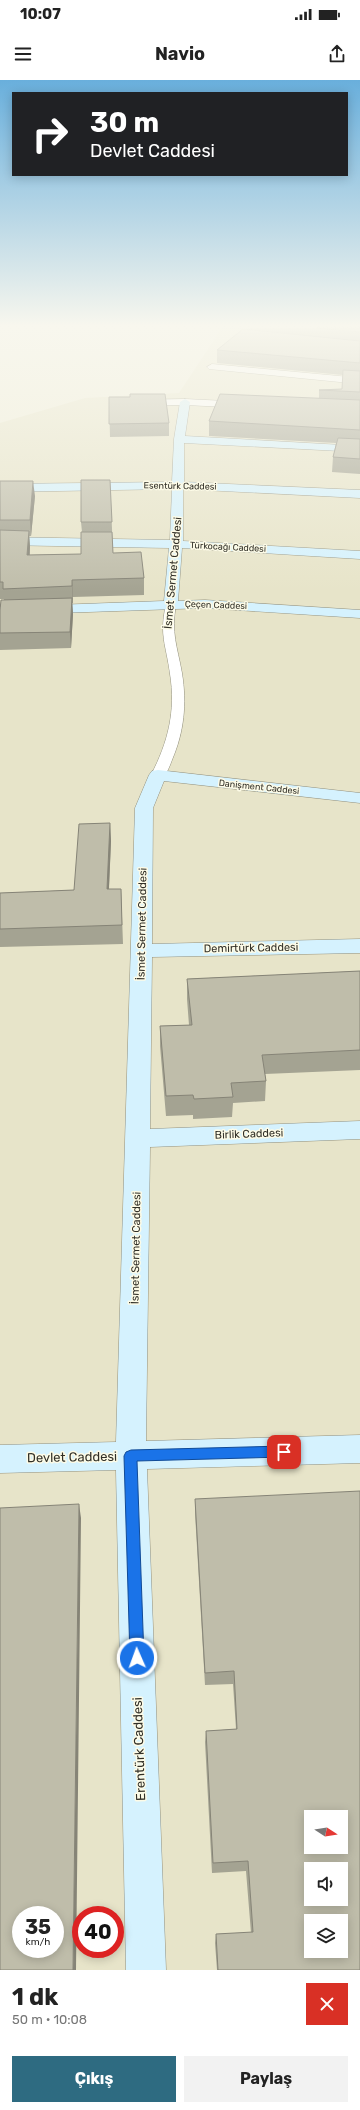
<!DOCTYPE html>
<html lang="tr">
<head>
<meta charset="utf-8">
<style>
	body { margin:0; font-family:Rubik,sans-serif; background:#f2f2f2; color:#222; height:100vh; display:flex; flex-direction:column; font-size:15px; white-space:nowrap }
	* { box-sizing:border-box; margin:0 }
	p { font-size:13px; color:#767676 }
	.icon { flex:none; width:22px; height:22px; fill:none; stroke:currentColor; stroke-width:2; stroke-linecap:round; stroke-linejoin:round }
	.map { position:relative; height:1890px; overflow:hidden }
	.details { display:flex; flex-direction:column; background:#fff; flex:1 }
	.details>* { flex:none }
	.top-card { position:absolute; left:12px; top:12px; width:336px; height:84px; border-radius:0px; box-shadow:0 2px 10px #0003; background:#202124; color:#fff; overflow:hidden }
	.needle { width:26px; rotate:102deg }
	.tools { position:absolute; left:304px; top:1730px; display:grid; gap:8px }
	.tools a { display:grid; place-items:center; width:44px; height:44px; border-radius:0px; background:#fff; box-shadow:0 2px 10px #0003; font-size:20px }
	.speed { position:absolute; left:12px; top:1826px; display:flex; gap:8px; font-size:20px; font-weight:700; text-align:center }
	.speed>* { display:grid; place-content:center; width:52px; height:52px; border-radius:50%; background:#fff; box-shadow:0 2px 10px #0003; line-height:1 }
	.speed small { font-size:10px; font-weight:400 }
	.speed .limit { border:6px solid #d22; background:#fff; color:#111 }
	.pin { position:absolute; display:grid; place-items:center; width:34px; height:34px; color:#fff; margin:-17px; border-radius:8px; box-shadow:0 2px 6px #0006 }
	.me { position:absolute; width:44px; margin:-22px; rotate:358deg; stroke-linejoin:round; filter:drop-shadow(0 0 3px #0008) }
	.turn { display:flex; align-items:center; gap:14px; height:84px; padding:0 12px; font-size:18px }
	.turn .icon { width:52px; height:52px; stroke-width:2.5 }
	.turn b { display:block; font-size:28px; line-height:34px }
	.round { display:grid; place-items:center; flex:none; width:42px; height:42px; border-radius:0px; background:#f2f2f2 }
	.head { display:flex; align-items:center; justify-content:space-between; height:68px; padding:0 12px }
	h1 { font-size:24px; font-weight:700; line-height:30px }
	.button { display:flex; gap:8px; margin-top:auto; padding:8px 12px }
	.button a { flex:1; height:46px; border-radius:0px; background:#2e6b81; color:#fff; font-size:16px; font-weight:700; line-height:46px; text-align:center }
	.button a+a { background:#f2f2f2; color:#222 }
	.status { display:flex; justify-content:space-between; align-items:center; height:28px; padding:0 20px; background:#fff; direction:ltr }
	.status svg { height:11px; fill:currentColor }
	header { display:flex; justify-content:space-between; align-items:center; height:52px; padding:0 12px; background:#fff; font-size:18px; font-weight:700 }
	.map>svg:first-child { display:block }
	.built { fill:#e7e4c9; fill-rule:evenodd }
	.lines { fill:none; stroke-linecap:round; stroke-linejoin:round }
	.lane-casing { stroke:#93917f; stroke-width:1 }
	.street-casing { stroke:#93917f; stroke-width:1 }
	.secondary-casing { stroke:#93917f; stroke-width:1 }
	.lane { fill:#fff; fill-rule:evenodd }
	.street { fill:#fff; fill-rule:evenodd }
	.secondary { fill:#d5f2fe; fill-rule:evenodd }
	.wall { fill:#a4a392 }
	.shaded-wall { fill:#868477 }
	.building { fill:#bfbdaa; stroke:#868477; fill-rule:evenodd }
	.route { fill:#1a73e8; stroke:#114b97 }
	.labels { text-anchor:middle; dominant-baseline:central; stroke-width:3; stroke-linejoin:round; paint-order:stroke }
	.far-street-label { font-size:9px; fill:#302f27; stroke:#fdfbe7 }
	.street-label { font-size:11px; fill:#302f27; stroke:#fdfbe7 }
	.near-street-label { font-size:13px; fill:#302f27; stroke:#fdfbe7 }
</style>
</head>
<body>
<div class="status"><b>10:07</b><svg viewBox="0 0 49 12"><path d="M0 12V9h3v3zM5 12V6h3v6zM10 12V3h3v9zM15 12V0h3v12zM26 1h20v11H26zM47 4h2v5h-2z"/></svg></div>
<header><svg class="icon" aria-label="menu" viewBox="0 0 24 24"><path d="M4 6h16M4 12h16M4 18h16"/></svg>Navio<svg class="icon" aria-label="share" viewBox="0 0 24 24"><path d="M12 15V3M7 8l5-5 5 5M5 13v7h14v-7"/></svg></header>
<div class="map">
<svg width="360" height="1890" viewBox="0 0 360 1890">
	<rect width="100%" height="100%" fill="#f0eeda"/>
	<path class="built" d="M222 248H360V1890H0V343L85 318 179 313ZM311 1737H341V1767H311ZM311 1789H341V1819H311ZM21 1835H55V1869H21ZM81 1835H115V1869H81ZM311 1841H341V1871H311Z"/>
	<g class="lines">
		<g class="lane-casing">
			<path id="lane" d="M171 521 176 524C171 554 177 565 182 593 187 624 184 652 172 680 169 688 166 697 158 699L151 695C168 662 176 631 170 594 166 564 159 556 166 524Z"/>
		</g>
		<g class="street-casing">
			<path id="street" d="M212 284 360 298V304L209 289 207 287Z
				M185 319 247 322 252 325 247 328 185 325 135 326 130 323 135 320Z"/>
		</g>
		<g class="secondary-casing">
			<path id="secondary" d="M185 319 190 322 185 356 360 366V372L184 363V402L360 410V418L183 409V461L360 471V479L182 468 178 521 205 520 360 530V538L205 528 0 535V527L164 521 169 468 0 465V457L170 460 172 409 0 412V404L172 402 174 359 180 322Z
				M158 690 360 713V723L164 701 153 728 152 864 360 859V873L152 877 150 1049 360 1041V1059L150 1067 146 1361 360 1355V1383L147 1389 166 1890H126L116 1390 0 1393V1365L116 1362 135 728 149 695 152 691Z"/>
		</g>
		<use href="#lane" class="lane"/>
		<use href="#street" class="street"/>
		<use href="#secondary" class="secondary"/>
	</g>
	<path class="wall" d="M251 248H360V394L332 392 333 377 336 363 209 356V341L319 318V310L342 309 343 295 217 283V270L251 249Z
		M109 317H130L169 343V356L110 357Z
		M110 400 113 473 144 498V515L73 517V523H72L73 534 71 568 0 570V530L4 520V519H0V401L35 416 31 456H29L30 467V475L81 474 82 452 81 442Z
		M110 743 111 761 109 809H121L123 864 0 867V813L74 810Z
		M360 891V990L265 994 266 1001 265 1021 233 1023 232 1037 193 1039V1035L166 1036 160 966V946L189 945 187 919V899Z
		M195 1419 360 1890H217L215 1863 216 1854 251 1853 246 1791 212 1793 205 1662 206 1651 236 1649 233 1604 205 1605 195 1433Z"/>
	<path class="shaded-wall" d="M33 401 35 416 31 456 30 440Z
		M29 451 30 467 28 492 27 475Z
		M72 500 73 517V523L72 506Z
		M72 518 73 534 71 568 70 552Z
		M110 743 111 761 108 828 107 809Z
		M79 1424 81 1438 76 1890H73Z"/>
	<path class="building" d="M316 248H360V252Z
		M243 249 360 261V283L217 270Z
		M343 290 360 291V312L319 310 342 309Z
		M130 314H165L169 343 109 344V317H130Z
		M220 314 360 320V350L209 341Z
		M338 358 360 359V379L333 377Z
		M81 400H110L112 442H81Z
		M0 401H33L30 440H0Z
		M0 450 29 451 27 475 81 474V452H112L113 473 141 472 144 498 72 500V506L3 509V502H0Z
		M72 518 70 552 0 553V530L1 520Z
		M110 743 107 809H121L122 845 0 849V813L74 810 79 744Z
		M360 891V970L262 975 266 1001 231 1003 233 1017 194 1019 193 1015 166 1016 160 946 192 945 187 899Z
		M360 1411V1890H218L216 1854 253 1852 248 1781 213 1783 206 1651 237 1649 234 1591 205 1593 195 1419ZM311 1737H341V1767H311ZM311 1789H341V1819H311ZM311 1841H341V1871H311Z
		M79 1424 73 1890H0V1428ZM21 1835H55V1869H21Z"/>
	<linearGradient id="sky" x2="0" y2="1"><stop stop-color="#69afdc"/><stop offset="0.48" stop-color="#f8f7ee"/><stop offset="1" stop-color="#f8f7ee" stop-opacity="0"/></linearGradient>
	<rect width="360" height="512" fill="url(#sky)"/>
	<path class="route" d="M284 1366 288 1367 290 1372 288 1376 284 1377 137 1381 144 1578 142 1583 137 1585 132 1583 130 1578 124 1376 126 1372 131 1370Z"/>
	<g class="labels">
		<g class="far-street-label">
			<text transform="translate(180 406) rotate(1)">Esentürk Caddesi</text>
			<text transform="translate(228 467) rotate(3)">Türkocağı Caddesi</text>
			<text transform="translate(216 525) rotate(2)">Çeçen Caddesi</text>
			<text transform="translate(259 707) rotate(6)">Danişment Caddesi</text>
		</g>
		<g class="street-label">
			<text transform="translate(173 493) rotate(-85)">İsmet Sermet Caddesi</text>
			<text transform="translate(142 844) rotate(-89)">İsmet Sermet Caddesi</text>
			<text transform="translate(251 868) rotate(-1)">Demirtürk Caddesi</text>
			<text transform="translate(249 1054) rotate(-2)">Birlik Caddesi</text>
			<text transform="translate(136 1168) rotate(-89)">İsmet Sermet Caddesi</text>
		</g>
		<g class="near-street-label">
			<text transform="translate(72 1377) rotate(-1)">Devlet Caddesi</text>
			<text transform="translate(139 1669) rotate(-92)">Erentürk Caddesi</text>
		</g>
	</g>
</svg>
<div class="tools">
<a><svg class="needle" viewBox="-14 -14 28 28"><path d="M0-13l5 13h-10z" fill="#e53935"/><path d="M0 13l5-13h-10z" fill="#767676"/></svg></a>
<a><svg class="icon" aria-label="sound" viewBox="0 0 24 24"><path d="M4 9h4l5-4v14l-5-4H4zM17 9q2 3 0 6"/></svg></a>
<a><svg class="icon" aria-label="layers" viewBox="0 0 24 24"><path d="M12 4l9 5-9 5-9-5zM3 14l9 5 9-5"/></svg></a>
</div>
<div class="speed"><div>35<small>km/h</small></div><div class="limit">40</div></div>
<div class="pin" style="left:284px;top:1372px;background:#d93025"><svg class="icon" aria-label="arrive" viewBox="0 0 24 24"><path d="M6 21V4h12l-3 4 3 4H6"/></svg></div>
<svg class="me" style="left:137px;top:1578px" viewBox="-20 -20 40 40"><circle r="17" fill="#1a73e8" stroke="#fff" stroke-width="3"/><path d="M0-11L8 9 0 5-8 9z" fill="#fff"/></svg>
<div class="top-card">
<div class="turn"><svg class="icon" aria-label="right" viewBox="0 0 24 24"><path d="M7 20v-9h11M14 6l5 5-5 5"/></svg><div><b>30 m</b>Devlet Caddesi</div></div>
</div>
</div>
<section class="details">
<div class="head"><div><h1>1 dk</h1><p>50 m · 10:08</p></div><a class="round" style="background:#d93025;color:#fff"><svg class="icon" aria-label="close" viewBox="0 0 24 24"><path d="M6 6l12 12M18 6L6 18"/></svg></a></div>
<div class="button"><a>Çıkış</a><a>Paylaş</a></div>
</section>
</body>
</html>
